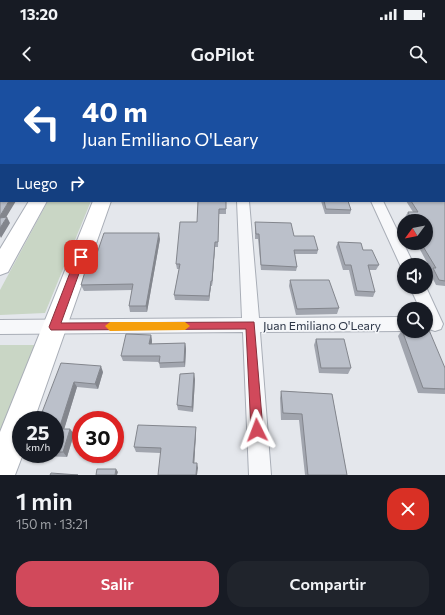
<!DOCTYPE html>
<html lang="es">
<head>
<meta charset="utf-8">
<style>
	body { margin:0; font-family:Commissioner,sans-serif; background:#20242c; color:#f1f3f6; height:100vh; display:flex; flex-direction:column; font-size:15px; white-space:nowrap }
	* { box-sizing:border-box; margin:0 }
	p { font-size:13px; color:#9ea1a6 }
	.icon { flex:none; width:22px; height:22px; fill:none; stroke:currentColor; stroke-width:2; stroke-linecap:round; stroke-linejoin:round }
	.map { position:relative; height:395px; overflow:hidden }
	.sheet { display:flex; flex-direction:column; background:#171b24; flex:1 }
	.sheet>* { flex:none }
	.guide { position:absolute; left:0px; top:0px; width:445px; height:122px; box-shadow:0 1px 3px #0004; background:#1a4fa0; color:#fff; overflow:hidden }
	.needle { width:26px; rotate:238deg }
	.buttons { position:absolute; left:397px; top:134px; display:grid; gap:8px }
	.buttons a { display:grid; place-items:center; width:36px; height:36px; border-radius:50%; background:#171b24; box-shadow:0 1px 3px #0004; font-size:20px }
	.speed { position:absolute; left:12px; top:331px; display:flex; gap:8px; font-size:20px; font-weight:700; text-align:center }
	.speed>* { display:grid; place-content:center; width:52px; height:52px; border-radius:50%; background:#171b24; box-shadow:0 1px 3px #0004; line-height:1 }
	.speed small { font-size:10px; font-weight:400 }
	.speed .limit { border:6px solid #d22; background:#fff; color:#111 }
	.pin { position:absolute; display:grid; place-items:center; width:34px; height:34px; color:#fff; margin:-17px; border-radius:8px; box-shadow:0 2px 6px #0006 }
	.me { position:absolute; width:44px; margin:-22px; rotate:357deg; stroke-linejoin:round; filter:drop-shadow(0 0 3px #0008) }
	.turn { display:flex; align-items:center; gap:14px; height:84px; padding:0 16px; font-size:18px }
	.turn .icon { width:52px; height:52px; stroke-width:2.5 }
	.turn b { display:block; font-size:28px; line-height:34px }
	.then { display:flex; align-items:center; height:38px; padding:0 16px; background:#0003; gap:8px; font-size:15px }
	.round { display:grid; place-items:center; flex:none; width:42px; height:42px; border-radius:16px; background:#20242c }
	.headline { display:flex; align-items:center; justify-content:space-between; height:68px; padding:0 16px }
	h1 { font-size:24px; font-weight:600; line-height:30px }
	.action { display:flex; gap:8px; margin-top:auto; padding:8px 16px }
	.action a { flex:1; height:46px; border-radius:16px; background:#d1495b; color:#fff; font-size:16px; font-weight:600; line-height:46px; text-align:center }
	.action a+a { background:#20242c; color:#f1f3f6 }
	.status { display:flex; justify-content:space-between; align-items:center; height:28px; padding:0 20px; background:#171b24; direction:ltr }
	.status svg { height:11px; fill:currentColor }
	header { display:flex; justify-content:space-between; align-items:center; height:52px; padding:0 16px; background:#171b24; font-size:18px; font-weight:600 }
	.map>svg:first-child { display:block }
	.green { fill:#c9d6c5 }
	.lines { fill:none; stroke-linecap:round; stroke-linejoin:round }
	.minor-casing { stroke:#a9aeb7; stroke-width:2 }
	.tertiary-casing { stroke:#a9aeb7; stroke-width:2 }
	.secondary-casing { stroke:#a9aeb7; stroke-width:2 }
	.minor { fill:#f7f8fa; fill-rule:evenodd }
	.tertiary { fill:#f7f8fa; fill-rule:evenodd }
	.secondary { fill:#fff; fill-rule:evenodd }
	.wall { fill:#a1a5ae }
	.shaded-wall { fill:#83868d }
	.building { fill:#bbc0ca; stroke:#83868d }
	.route { fill:#d1495b; stroke:#882f3b }
	.slow { fill:#f59e0b }
	.labels { text-anchor:middle; dominant-baseline:central; stroke-width:3; stroke-linejoin:round; paint-order:stroke }
	.street-label { font-size:12px; fill:#2b3445; stroke:#f4f6f9 }
</style>
</head>
<body>
<div class="status"><b>13:20</b><svg viewBox="0 0 49 12"><path d="M0 12V9h3v3zM5 12V6h3v6zM10 12V3h3v9zM15 12V0h3v12zM26 1h20v11H26zM47 4h2v5h-2z"/></svg></div>
<header><svg class="icon" aria-label="back" viewBox="0 0 24 24"><path d="M15 5l-7 7 7 7"/></svg>GoPilot<svg class="icon" aria-label="search" viewBox="0 0 24 24"><circle cx="10" cy="10" r="6"/><path d="M15 15l6 6"/></svg></header>
<div class="map">
<svg width="445" height="395" viewBox="0 0 445 395">
	<rect width="100%" height="100%" fill="#e4e7ec"/>
	<path class="green" d="M48 121H91L45 233 0 235V210Z
		M0 265H35L0 353Z"/>
	<g class="lines">
		<g class="minor-casing">
			<path id="minor" d="M0 84H1V90H0Z
				M444 84H445V90H444Z
				M237 121H249L259 238 404 237V251L260 252 271 395H249L243 252 0 254V240L242 238Z
				M371 121H383L414 185H404V189H402Z
				M410 207H426L443 244 441 249 435 251 429 249 426 243V229H420Z"/>
		</g>
		<g class="tertiary-casing">
			<path id="tertiary" d="M400 0H410L411 1H401Z
				M444 40 445 41V49L444 48Z"/>
		</g>
		<g class="secondary-casing">
			<path id="secondary" d="M102 0H114L101 1Z
				M141 0H153V1H141Z
				M29 121H47L8 192 0 195V169Z
				M93 121H111L34 340H21V374H23L15 395H0V352Z"/>
		</g>
		<use href="#minor" class="minor"/>
		<use href="#tertiary" class="tertiary"/>
		<use href="#secondary" class="secondary"/>
	</g>
	<path class="wall" d="M0 0H84V1H1V75L0 76Z
		M444 90H445V206L436 205 430 193 431 190 417 164V163H426V141H408L405 137 408 132H413L406 121H444Z
		M226 121V134H219L218 167H215L212 206H211L209 221 175 220 174 215 179 189H177L176 184 197 142Z
		M321 121H352L351 122H348L351 130 350 134H325Z
		M255 142 294 156 318 170 317 174H295L297 187 296 191 261 190 258 159H255Z
		M160 159 147 232H130L129 226 132 210 84 211 81 205 93 185Z
		M338 162 363 170 379 185 376 190H369L375 212 373 217 355 216 349 190H343L336 167Z
		M290 200 339 228 337 234 296 235 289 206Z
		M402 250 445 288V314L418 313 398 256Z
		M151 255 152 261V264L185 263 186 269 185 287 160 288 159 282 123 281 121 276Z
		M316 259 351 288 348 294 319 293 314 265Z
		M61 283 103 292 98 309 77 307 64 349H70L74 354 67 377 41 376 38 374H55V340Z
		M195 299 193 332 178 330 177 325Z
		M281 311 332 314 347 395H305L299 340H281L280 318Z
		M196 347V353L194 383 198 388 160 373 136 372 134 367Z"/>
	<path class="shaded-wall" d="M1 66V75L0 76V67Z
		M9 121H16L2 144 0 140V136Z
		M7 137 10 143 1 158 0 156V148Z
		M159 153 160 159 147 232 146 226Z
		M215 162V167L212 206V201Z
		M211 201V206L209 221V216Z
		M151 255 152 261 151 270 149 264Z
		M185 263 186 269 185 287 184 282Z
		M101 286 103 292 98 309 95 304Z
		M194 293 195 299 193 332 192 327Z
		M74 302 77 307 63 353 59 349Z
		M196 347V353L194 388 193 383Z
		M70 349 74 354 67 377 63 372Z
		M197 383 198 388 197 395H196Z
		M116 389 118 392 117 395H115Z"/>
	<path class="building" d="M0 0H69L68 1H1V66L0 67Z
		M155 0H394L395 1H154Z
		M0 91H1V121H9L0 136Z
		M444 94H445V201L439 200 433 188H436L421 163H426V141H412L408 132H418L411 121H444Z
		M198 121H226V129H219L218 162H215L212 201H211L209 216 174 215 180 184H176L180 142H197Z
		M324 121H348L351 130 326 129Z
		M7 137 0 148V138Z
		M255 142 291 143 294 156H314L318 170H294L297 187 261 185 259 154H256Z
		M104 153H159L146 226H129L133 204 81 205 87 185H93Z
		M338 162 361 163 363 170H372L379 185H368L375 212 357 211 351 185H345Z
		M290 200H329L339 228 297 229Z
		M402 250H404V251H426V250H429L445 288V309L423 308Z
		M126 254 151 255 149 264 185 263 184 282 159 283 160 276H121Z
		M316 259H344L351 288H321Z
		M61 283 101 286 95 304 74 302 59 349H70L63 372H55V340H39Z
		M194 293 192 327 177 325 180 294Z
		M281 311 332 314 347 395H308L302 334 283 333Z
		M138 345 196 347 193 383H197L196 395H158L161 368 134 367Z
		M97 389H116L115 395H96Z
		M51 393 78 395H50Z"/>
	<path class="route" d="M81 174 85 177 61 243 254 242 263 350 262 355 257 356 253 355 251 350 246 249 51 250 49 247 76 177Z"/>
	<path class="slow" d="M110 242H185L190 246 185 250 110 251 105 246Z"/>
	<g class="labels">
		<g class="street-label">
			<text x="322" y="245">Juan Emiliano O'Leary</text>
		</g>
	</g>
</svg>
<div class="buttons">
<a><svg class="needle" viewBox="-14 -14 28 28"><path d="M0-13l5 13h-10z" fill="#e53935"/><path d="M0 13l5-13h-10z" fill="#9ea1a6"/></svg></a>
<a><svg class="icon" aria-label="sound" viewBox="0 0 24 24"><path d="M4 9h4l5-4v14l-5-4H4zM17 9q2 3 0 6"/></svg></a>
<a><svg class="icon" aria-label="search" viewBox="0 0 24 24"><circle cx="10" cy="10" r="6"/><path d="M15 15l6 6"/></svg></a>
</div>
<div class="speed"><div>25<small>km/h</small></div><div class="limit">30</div></div>
<div class="pin" style="left:81px;top:177px;background:#d93025"><svg class="icon" aria-label="arrive" viewBox="0 0 24 24"><path d="M6 21V4h12l-3 4 3 4H6"/></svg></div>
<svg class="me" style="left:257px;top:350px" viewBox="-20 -20 40 40"><path d="M0-17L14 15 0 8-14 15z" fill="#d1495b" stroke="#fff" stroke-width="4"/></svg>
<div class="guide">
<div class="turn"><svg class="icon" aria-label="left" viewBox="0 0 24 24"><path d="M17 20v-9H6M10 6l-5 5 5 5"/></svg><div><b>40 m</b>Juan Emiliano O'Leary</div></div>
<div class="then">Luego<svg class="icon" aria-label="right" viewBox="0 0 24 24"><path d="M7 20v-9h11M14 6l5 5-5 5"/></svg></div>
</div>
</div>
<section class="sheet">
<div class="headline"><div><h1>1 min</h1><p>150 m · 13:21</p></div><a class="round" style="background:#d93025;color:#fff"><svg class="icon" aria-label="close" viewBox="0 0 24 24"><path d="M6 6l12 12M18 6L6 18"/></svg></a></div>
<div class="action"><a>Salir</a><a>Compartir</a></div>
</section>
</body>
</html>
